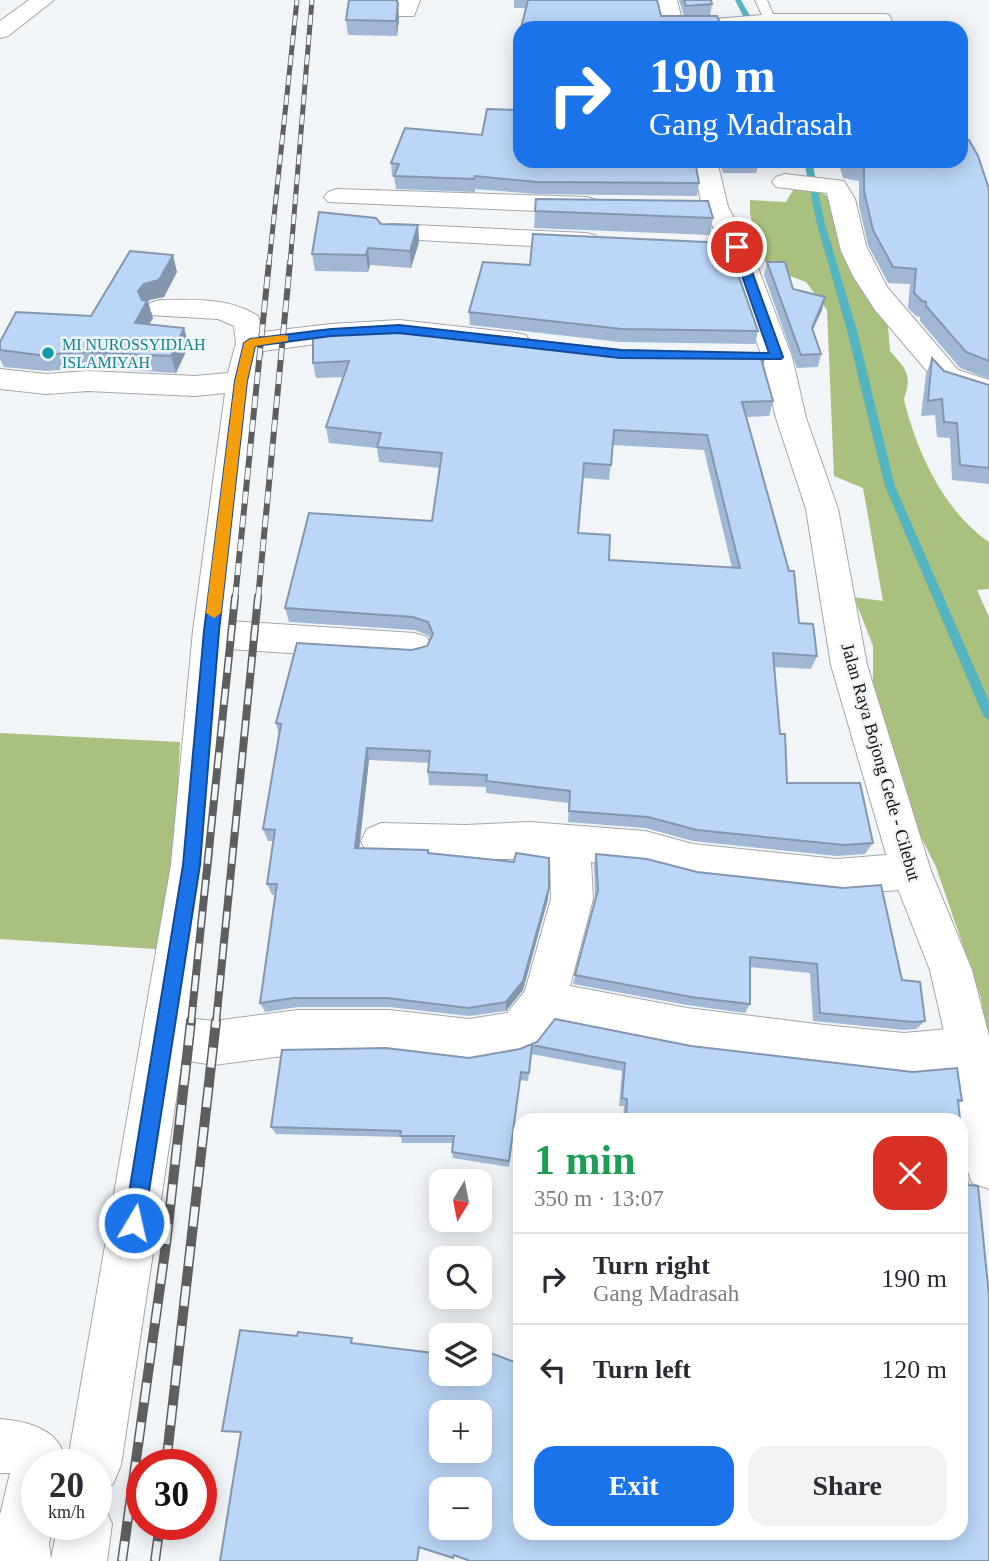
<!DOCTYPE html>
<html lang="en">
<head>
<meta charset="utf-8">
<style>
	body { margin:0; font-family:"Times New Roman",serif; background:#f2f2f3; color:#2b2b33; height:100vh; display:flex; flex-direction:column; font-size:26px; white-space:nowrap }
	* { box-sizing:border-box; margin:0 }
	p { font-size:23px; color:#7c7c81 }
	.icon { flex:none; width:38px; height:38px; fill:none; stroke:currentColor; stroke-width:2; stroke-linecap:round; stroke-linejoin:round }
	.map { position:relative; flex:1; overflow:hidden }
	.drawer { position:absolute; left:513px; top:1113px; width:455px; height:427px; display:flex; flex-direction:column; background:#fff; border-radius:21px; box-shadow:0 4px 18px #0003 }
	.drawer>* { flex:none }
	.banner { position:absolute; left:513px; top:21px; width:455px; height:147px; border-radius:21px; box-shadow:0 4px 18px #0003; background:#1a73e8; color:#fff; overflow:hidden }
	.needle { width:46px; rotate:190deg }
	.buttons { position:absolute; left:429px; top:1169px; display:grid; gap:14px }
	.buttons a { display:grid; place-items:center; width:63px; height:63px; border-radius:14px; background:#fff; box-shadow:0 4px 18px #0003; font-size:35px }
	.speed { position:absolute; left:21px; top:1449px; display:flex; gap:14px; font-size:35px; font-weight:700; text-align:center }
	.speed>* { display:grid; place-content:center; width:91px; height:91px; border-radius:50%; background:#fff; box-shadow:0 4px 18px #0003; line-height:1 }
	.speed small { font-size:18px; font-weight:400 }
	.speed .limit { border:10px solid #d22; background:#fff; color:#111 }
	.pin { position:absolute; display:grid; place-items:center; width:60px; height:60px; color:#fff; margin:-30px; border:4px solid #fff; border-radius:50%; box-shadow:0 2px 7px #0007 }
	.me { position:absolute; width:77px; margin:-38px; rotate:9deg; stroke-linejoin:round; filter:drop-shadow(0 0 5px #0008) }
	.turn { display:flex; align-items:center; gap:24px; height:147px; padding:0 21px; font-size:32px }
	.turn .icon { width:91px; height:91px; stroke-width:2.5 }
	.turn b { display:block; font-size:49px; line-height:60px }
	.round { display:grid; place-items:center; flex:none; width:74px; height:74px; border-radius:21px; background:#f2f2f3 }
	.headline { display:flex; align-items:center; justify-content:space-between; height:119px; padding:0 21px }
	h1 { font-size:42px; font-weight:600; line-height:52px; color:#1e9e55 }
	.cta { display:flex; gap:14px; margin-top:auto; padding:14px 21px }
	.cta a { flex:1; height:80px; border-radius:21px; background:#1a73e8; color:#fff; font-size:28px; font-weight:600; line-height:80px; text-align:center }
	.cta a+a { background:#f2f2f3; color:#2b2b33 }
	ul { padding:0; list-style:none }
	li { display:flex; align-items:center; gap:21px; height:91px; padding:0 21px; border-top:2px solid #e1e1e2 }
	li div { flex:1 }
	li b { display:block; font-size:26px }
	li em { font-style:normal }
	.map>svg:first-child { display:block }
	.forest { fill:#aac07e }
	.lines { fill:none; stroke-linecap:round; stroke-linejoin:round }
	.stream { fill:#54b4c0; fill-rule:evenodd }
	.lane-casing { stroke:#a3a6a9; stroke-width:2 }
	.street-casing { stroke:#a3a6a9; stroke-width:2 }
	.secondary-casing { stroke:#a3a6a9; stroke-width:2 }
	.lane { fill:#fff; fill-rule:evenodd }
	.street { fill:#fff; fill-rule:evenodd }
	.secondary { fill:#fff; fill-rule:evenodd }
	.rail-far3-casing { stroke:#5d5e60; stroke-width:5 }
	.rail-far2-casing { stroke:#5d5e60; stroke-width:6 }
	.rail-far1-casing { stroke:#5d5e60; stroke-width:8 }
	.rail-casing { stroke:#5d5e60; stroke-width:10 }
	.rail-far3 { stroke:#f2f5f8; stroke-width:3.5; stroke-dasharray:10; stroke-linecap:butt }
	.rail-far2 { stroke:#f2f5f8; stroke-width:4.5; stroke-dasharray:12; stroke-linecap:butt }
	.rail-far1 { stroke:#f2f5f8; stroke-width:5; stroke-dasharray:16; stroke-linecap:butt }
	.rail { stroke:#f2f5f8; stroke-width:7; stroke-dasharray:20; stroke-linecap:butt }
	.wall { fill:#a1b8d4; fill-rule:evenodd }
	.shaded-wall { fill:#8396ad }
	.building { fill:#bbd6f7; stroke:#8396ad; stroke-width:2; fill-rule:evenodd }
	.route { fill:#1a73e8; stroke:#114b97; stroke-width:2 }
	.slow { fill:#f59e0b }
	.culture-dot { fill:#0f9aa8; stroke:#f2f5f8; stroke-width:2.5 }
	.labels { text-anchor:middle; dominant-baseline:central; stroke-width:5; stroke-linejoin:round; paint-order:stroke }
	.far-culture-label { font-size:16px; fill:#0d838f; stroke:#f2f5f8; text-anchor:start }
	.street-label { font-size:18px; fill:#101112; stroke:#f2f5f8 }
</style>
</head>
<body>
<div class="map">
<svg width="989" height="1561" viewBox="0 0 989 1561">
	<rect width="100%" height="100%" fill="#f2f5f8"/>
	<path class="forest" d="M793 190H818L838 204 888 326 890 351C900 363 911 371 907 388 906 395 903 397 905 404 918 455 945 512 989 542V589L977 590 989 617V1064L985 1049 981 998 936 867 893 780 873 688V646L854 597 883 601 863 488 834 476 827 310 806 282 772 269 761 257 750 214V200L786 202Z
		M0 733 180 742 170 950 0 939Z"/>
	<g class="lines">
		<path class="stream" d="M735 0H741L757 28H749Z
			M804 161H812L825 224 856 327 895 486 989 701V720L985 718 983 715 885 486 846 327 817 224Z"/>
		<g class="lane-casing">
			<path id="lane" d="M755 0H767L773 14H885L889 15 895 28H883L880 22H769L698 28 685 25 691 21 762 15Z"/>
		</g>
		<g class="street-casing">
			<path id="street" d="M29 0H54L8 36 0 38V21Z
				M398 0H420L414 16H398L395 11Z
				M785 174 844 181 855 199 866 246 887 287 958 370 989 380V400L938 384 875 310 853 276 841 251 827 193 776 187 772 182 776 177Z
				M337 189 587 197 596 200 600 205 596 210 587 213 328 202 324 197 328 192Z
				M392 224 586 233 595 235 599 241 595 247 586 249 383 238 379 232 383 226Z
				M160 300C194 300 228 297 258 316L263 332 331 324 399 320 516 333 526 335 530 342 526 349 516 351 399 338 331 342 263 351 256 381 230 621 414 633 427 637 432 647 427 657 414 661 227 649 211 865 188 1018 214 1021 298 1010H389L469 1019 507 1013 525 991 551 899 550 859H381L367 853 361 841 367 829 381 823 465 825 530 822 645 831 693 844 837 859 911 853 925 858 931 871 925 884 911 889 837 895 693 880 645 867 591 862 593 899 570 986 687 1008 824 1025 904 1033 970 1027 986 1033C989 1044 989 1054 986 1065L970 1071 904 1077 687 1052 553 1025 535 1048 519 1055 469 1063 389 1054H298L214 1065 182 1060 121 1465 113 1484 96 1491V1465H67L171 865 193 631 225 393 195 396 88 391 46 394 0 389V369L46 374 88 371 195 376 228 373 236 343 234 326 218 319 150 315 146 309 150 303Z
				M0 1419C27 1421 65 1430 65 1465H37V1524H53L49 1544 51 1559 58 1524H96V1501L104 1505 112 1524 107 1561H0V1515L10 1473H0Z"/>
		</g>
		<g class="secondary-casing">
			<path id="secondary" d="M655 0H677L684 28H662Z
				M693 161H717L728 207 750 247 792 357 806 418 838 509 867 665 931 871 972 970 989 1036V1189L972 1183 966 1166 961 1120H959L948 1049 930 970 891 871 831 665 806 509 776 418 762 357 724 247 702 207Z"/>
		</g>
		<use href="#lane" class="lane"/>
		<use href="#street" class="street"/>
		<use href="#secondary" class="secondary"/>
		<g class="rail-far3-casing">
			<path id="rail-far3" d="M269 264 297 0
				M290 264 312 0"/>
		</g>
		<g class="rail-far2-casing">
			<path id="rail-far2" d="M235 599 269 262
				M258 599 290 262"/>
		</g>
		<g class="rail-far1-casing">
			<path id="rail-far1" d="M191 1023 235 597
				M216 1023 258 597"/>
		</g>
		<g class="rail-casing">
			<path id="rail" d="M166 1465 216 1021
				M122 1561 166 1244 191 1021
				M155 1561 160 1524"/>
		</g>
		<use href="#rail-far3" class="rail-far3"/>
		<use href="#rail-far2" class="rail-far2"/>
		<use href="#rail-far1" class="rail-far1"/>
		<use href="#rail" class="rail"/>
	</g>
	<path class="wall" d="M514 0H657L661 16H684L679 0H711L712 4 710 16 722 28 526 8H514Z
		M399 19 397 36 348 35 346 20Z
		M520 31V59H516V46Z
		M719 161H759L756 173H723Z
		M838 161H961L989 189V379L960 368 920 321V317L916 316 908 308 910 284 888 283 868 245 859 206V181L843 178Z
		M391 163 699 183 697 196 537 194 475 189V192L396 189 394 176H392Z
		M535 211 713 218 710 235 534 228Z
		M381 224 418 225 419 242 411 268 370 265 368 272 315 271 312 254Z
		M767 262 793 289 825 297 822 310 812 330 821 354 818 367 797 368 764 275Z
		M530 265 758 331 755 344 620 342 470 325 469 312Z
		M177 272 164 297 149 300 148 302 153 318 149 325 189 345 176 373 88 368 46 371 4 367 0 359V342L91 316Z
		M387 326 388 333 763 365 773 401 769 416 747 417 799 623 817 656 811 669 774 667 780 734 787 783 873 843 865 854 837 856 693 841 645 828 568 822 569 803 486 793V787L429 785 428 772 429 763 369 760 359 848 429 853 548 899 523 990 506 1011 469 1016 389 1007H298L265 1012 260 1003 275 895H272L267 884 273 841H268L263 829 279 735 276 723 412 650 427 646 431 639 429 636 415 630 289 622 285 608 432 521 440 468 379 462 377 448 329 443 326 427 344 377 316 378 313 363ZM613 445 704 450 732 568 609 560 578 533 583 478 609 480Z
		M932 358 944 371 989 385V484L952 480 950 438 937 437 935 415 921 416 926 374Z
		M596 854 902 980 925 1021 916 1029 904 1030 813 1021 810 973 750 967V1004L745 1013 687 1005 573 984 595 898 594 865Z
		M537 1042 962 1101 958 1103 960 1120H623L624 1106H619L622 1071 531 1054 528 1081 520 1080 509 1167 453 1158 452 1152 453 1143H402L401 1137 276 1134 271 1127 469 1058 520 1049Z"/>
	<path class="shaded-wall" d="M398 3 399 19 397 36 396 21Z
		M418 225 419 242 411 268 410 251Z
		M368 248 370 265 368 272 366 255Z
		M173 255 177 272 164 297 149 300 148 302 153 318 140 340 135 323 138 291 144 284Z
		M825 297 822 310 808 340 812 328Z
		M184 328 189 345 176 373 171 356Z
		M766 354 762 369 760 355Z
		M367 748 369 760 358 859 355 848Z
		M549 888 548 899 523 990 506 1011V1002Z"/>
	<path class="building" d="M349 0H396L398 3 396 21 346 20Z
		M528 0H657L661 16H717L722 28H521Z
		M684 0H711L712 4 686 6Z
		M520 31V47L516 46Z
		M487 109 520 110V161H695L699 183 537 182 475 176 474 179 394 176 399 164 391 163 405 128 482 135Z
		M961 140H969L978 156 989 189V361L966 352 926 306V302L922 301 914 293 916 269 893 267 873 230 864 191V166L847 163V161H961Z
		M536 199 708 201 713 218 535 211Z
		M319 212 376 218 381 224 418 225 410 251 368 248 366 255 312 254Z
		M533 234 727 243 758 331 622 329 469 312 483 262 530 265Z
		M130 251 173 255 159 280 144 284 138 291 142 300 147 301 135 323 184 328 171 356 82 352 39 355 0 350V342L16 312 91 316Z
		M767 262H785L793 289 825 297 812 328 821 354 801 355Z
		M387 326 386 332 465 339 466 333 622 350 766 354 760 355 773 401 742 402 789 571H794L799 623 813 624 817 656 773 653 780 734H785L787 783H860L873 843 844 845 697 830 648 817 569 811 570 791 486 781 487 775 428 772 430 751 367 748 355 848 428 850V853L514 862 516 853 549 858V888L523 981 506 1002 468 1008 387 998H294L260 1003 277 884H267L275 830 263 829 281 724 276 723 297 643 412 650 427 646 433 634 428 622 413 617 285 608 309 513 432 521 442 453 377 447 381 433 326 427 349 361 313 363V331ZM614 430 707 435 740 568 609 560 610 535 578 533 584 463 611 465Z
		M932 358 944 371 989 385V468L960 465 957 423 944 422 942 399 928 401Z
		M596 854 647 859 697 872 843 888 881 885 902 980 920 982 925 1021 913 1022 820 1013 817 964 750 957V1004L691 997 575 975 598 890Z
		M555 1019 691 1046 913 1072 957 1068 962 1101 958 1100 960 1120H626L627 1099 622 1098 625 1063 532 1045 529 1073 521 1072 509 1161 452 1152 454 1136H400L401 1131 271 1127 282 1050 386 1048 469 1058 520 1049 537 1042Z
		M961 1124 968 1185 978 1186 989 1296V1561H470L454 1555 453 1558 419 1547 417 1561H220L241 1432 222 1431 240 1330 297 1336 298 1332 352 1338 351 1343 441 1354V1374H480V1349L520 1364V1533H961ZM441 1412H480V1451H441ZM441 1489H480V1528H441Z"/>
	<path class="route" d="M737 244 743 247 783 357 781 359 620 358 399 333 331 336 255 346 247 381 219 631 200 865 144 1223 141 1230 134 1233 127 1230 124 1223 183 865 204 631 235 381 244 343 250 339 331 329 399 325 620 350 769 353 732 247Z"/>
	<path class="slow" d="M284 335 288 336V341L255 346 247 381 221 613 214 618 206 613 235 381 244 343 250 339Z"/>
	<circle class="culture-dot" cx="48" cy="353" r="7"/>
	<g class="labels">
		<g class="far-culture-label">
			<text x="62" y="344">MI NUROSSYIDIAH<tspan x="62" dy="18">ISLAMIYAH</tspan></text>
		</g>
		<g class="street-label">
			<text transform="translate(881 762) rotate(74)">Jalan Raya Bojong Gede - Cilebut</text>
		</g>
	</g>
</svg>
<div class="buttons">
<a><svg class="needle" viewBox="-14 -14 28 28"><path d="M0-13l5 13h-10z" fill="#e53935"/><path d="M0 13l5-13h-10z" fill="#7c7c81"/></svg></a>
<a><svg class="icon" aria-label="search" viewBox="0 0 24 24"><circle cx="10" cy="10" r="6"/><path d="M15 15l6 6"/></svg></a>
<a><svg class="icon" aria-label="layers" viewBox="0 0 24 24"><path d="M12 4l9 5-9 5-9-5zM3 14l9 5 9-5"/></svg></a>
<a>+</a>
<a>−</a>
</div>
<div class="speed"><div>20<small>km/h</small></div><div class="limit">30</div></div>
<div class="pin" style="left:737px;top:247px;background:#d93025"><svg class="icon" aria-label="arrive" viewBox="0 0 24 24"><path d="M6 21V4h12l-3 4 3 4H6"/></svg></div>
<svg class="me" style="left:134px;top:1223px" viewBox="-20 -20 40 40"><circle r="17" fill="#1a73e8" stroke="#fff" stroke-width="3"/><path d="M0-11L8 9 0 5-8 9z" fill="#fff"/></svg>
<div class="banner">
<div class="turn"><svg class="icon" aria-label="right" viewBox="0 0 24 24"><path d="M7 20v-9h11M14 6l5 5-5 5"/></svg><div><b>190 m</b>Gang Madrasah</div></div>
</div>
<section class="drawer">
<div class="headline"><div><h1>1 min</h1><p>350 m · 13:07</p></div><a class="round" style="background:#d93025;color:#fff"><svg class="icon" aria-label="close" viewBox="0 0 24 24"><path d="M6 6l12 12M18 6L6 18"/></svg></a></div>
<ul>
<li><svg class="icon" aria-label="right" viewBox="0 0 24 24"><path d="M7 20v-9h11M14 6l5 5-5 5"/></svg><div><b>Turn right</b><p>Gang Madrasah</p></div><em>190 m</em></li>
<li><svg class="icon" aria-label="left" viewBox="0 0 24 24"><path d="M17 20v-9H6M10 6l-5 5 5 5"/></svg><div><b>Turn left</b></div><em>120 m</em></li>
</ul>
<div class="cta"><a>Exit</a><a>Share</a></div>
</section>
</div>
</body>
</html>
